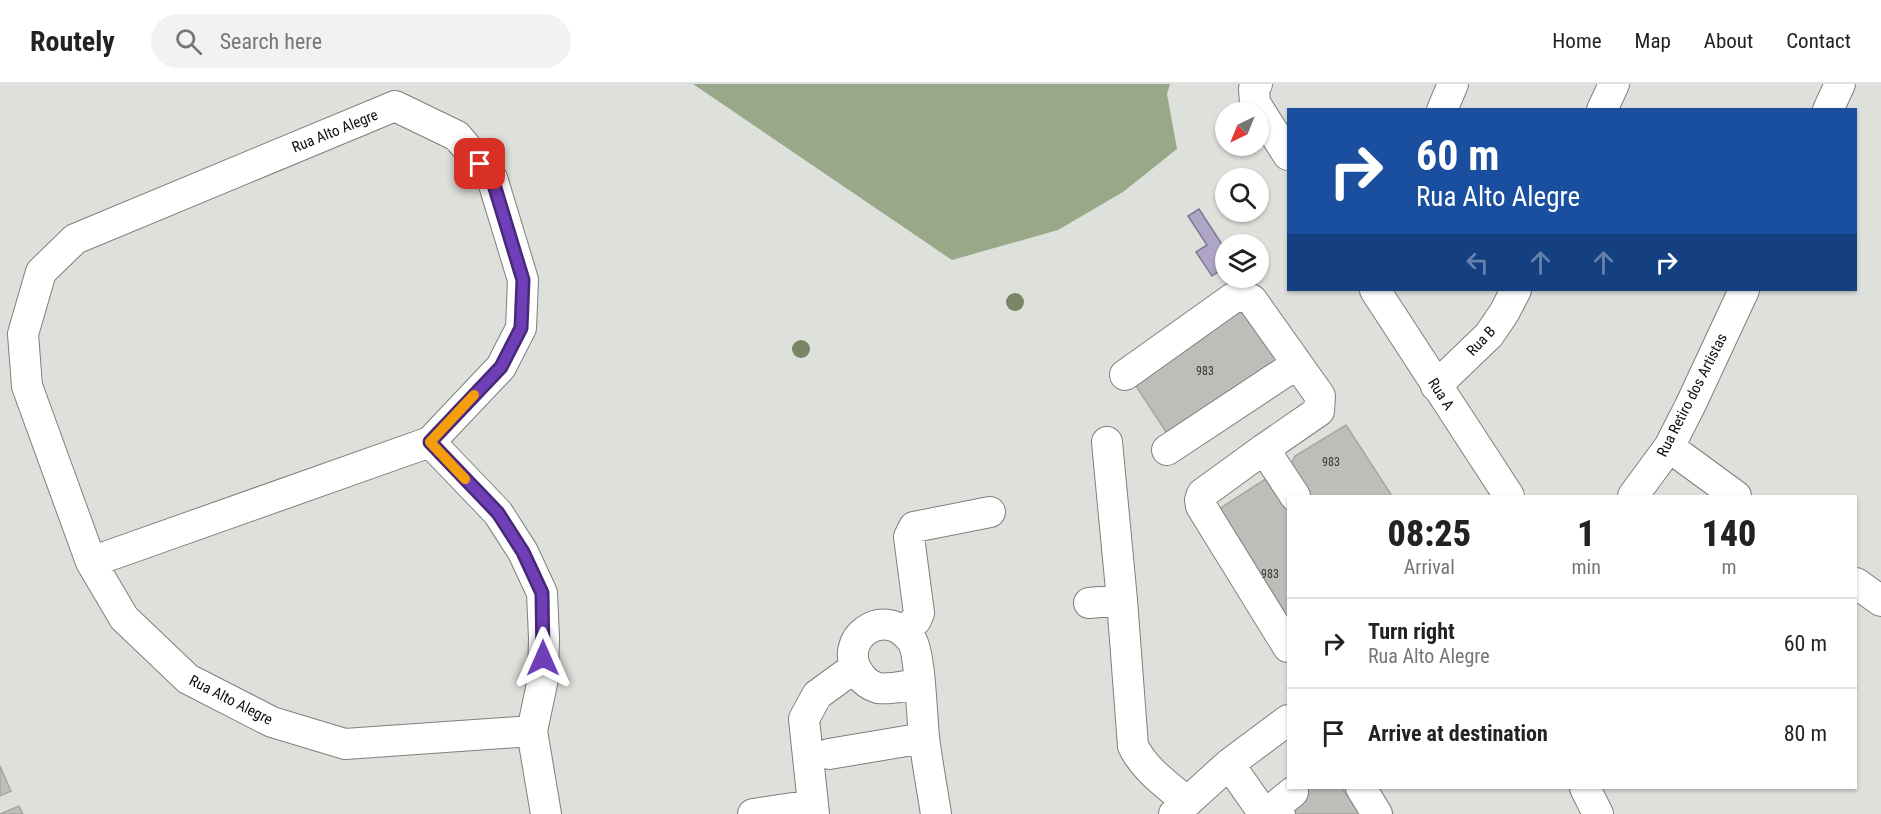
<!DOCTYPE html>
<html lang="en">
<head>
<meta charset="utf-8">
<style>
	body { margin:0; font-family:"Roboto Condensed",sans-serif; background:#f2f2f2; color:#222; height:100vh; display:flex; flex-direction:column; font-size:22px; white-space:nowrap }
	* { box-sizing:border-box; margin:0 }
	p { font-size:20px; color:#767676 }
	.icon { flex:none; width:33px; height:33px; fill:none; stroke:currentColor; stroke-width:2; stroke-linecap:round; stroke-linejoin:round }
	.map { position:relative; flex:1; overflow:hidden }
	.panel { position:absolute; left:1287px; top:411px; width:570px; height:294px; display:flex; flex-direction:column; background:#fff; border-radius:0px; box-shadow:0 2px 4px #0004 }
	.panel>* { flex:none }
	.top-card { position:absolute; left:1287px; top:24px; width:570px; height:183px; border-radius:0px; box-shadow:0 2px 4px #0004; background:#1a4fa0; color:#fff; overflow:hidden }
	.needle { width:39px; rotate:223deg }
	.controls { position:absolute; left:1215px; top:18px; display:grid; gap:12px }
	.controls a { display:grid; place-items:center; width:54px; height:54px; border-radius:50%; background:#fff; box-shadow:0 2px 4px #0004; font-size:30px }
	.pin { position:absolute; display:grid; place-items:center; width:51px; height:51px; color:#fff; margin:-26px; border-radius:12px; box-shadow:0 3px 9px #0006 }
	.me { position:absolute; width:66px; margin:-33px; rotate:0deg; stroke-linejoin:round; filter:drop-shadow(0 0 4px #0008) }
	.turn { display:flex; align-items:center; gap:21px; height:126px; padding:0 30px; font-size:27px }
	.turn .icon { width:78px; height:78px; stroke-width:2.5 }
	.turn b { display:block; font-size:42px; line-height:51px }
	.lanes { display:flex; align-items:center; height:57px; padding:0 30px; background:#0003; justify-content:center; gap:30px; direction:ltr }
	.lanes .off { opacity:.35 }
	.eta { display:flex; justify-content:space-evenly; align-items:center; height:102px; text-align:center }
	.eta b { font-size:36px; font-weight:800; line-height:42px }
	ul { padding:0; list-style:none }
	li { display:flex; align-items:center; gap:18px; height:90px; padding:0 30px; border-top:2px solid #e0e0e0 }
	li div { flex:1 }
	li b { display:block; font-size:22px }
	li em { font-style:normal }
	header { display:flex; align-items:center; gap:36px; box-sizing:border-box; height:84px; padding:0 30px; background:#fff; border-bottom:2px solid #e0e0e0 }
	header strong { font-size:28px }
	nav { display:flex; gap:33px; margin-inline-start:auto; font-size:21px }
	.search { width:420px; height:54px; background:#f2f2f2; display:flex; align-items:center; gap:15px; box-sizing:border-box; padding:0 21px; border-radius:33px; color:#767676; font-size:22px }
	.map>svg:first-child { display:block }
	.forest { fill:#99a889 }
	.water { fill:#afa6c7; stroke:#7f7990; stroke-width:1.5 }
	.building { fill:#bbbeb9; stroke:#a4a7a2; stroke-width:1.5 }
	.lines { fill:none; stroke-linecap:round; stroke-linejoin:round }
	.minor-casing { stroke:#7d807b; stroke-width:32 }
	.minor { stroke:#fff; stroke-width:30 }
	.tree { fill:#798566 }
	.route-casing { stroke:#482977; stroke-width:15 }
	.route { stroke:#6f3fb7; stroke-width:10 }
	.slow { stroke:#f59e0b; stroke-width:10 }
	.labels { text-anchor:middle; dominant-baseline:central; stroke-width:4.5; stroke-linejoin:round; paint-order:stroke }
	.number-label { font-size:12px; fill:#3a3b39 }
	.street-label { font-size:15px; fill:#0f0f0e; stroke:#fff }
</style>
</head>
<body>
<header>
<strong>Routely</strong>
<div class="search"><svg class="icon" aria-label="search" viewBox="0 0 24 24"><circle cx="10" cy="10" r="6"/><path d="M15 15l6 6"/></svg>Search here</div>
<nav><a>Home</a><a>Map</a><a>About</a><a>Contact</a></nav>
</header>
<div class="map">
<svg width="1881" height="730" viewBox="0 0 1881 730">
	<rect width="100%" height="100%" fill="#dee1db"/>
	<path class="forest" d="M693 0H1170L1167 10 1177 65 1123 108 1058 146 952 176Z"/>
	<path class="water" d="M1199 125 1225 165V183L1212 192 1196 168 1207 161 1188 132Z"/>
	<path class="building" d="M1243 224 1279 279 1168 351 1132 296Z
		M1346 341 1392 412H1308L1289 384 1295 372Z
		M1267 394 1288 426V545L1216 435 1222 423Z
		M0 682 11 707 0 712Z
		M1310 704H1342L1360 730H1295L1288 719Z
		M19 722 23 730H0Z"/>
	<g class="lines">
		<g class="minor-casing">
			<path id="minor" d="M1257 0 1254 5 1255 19 1288 71
				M1442 26 1453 0
				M1602 26 1614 0
				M1828 26 1840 0
				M1375 206 1509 412
				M1125 291 1233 214 1245 212 1252 216 1320 312 1319 327 1264 365
				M1436 302 1489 251 1504 229 1516 206
				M430 358 498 429 523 468 542 509 544 554 543 595 532 647 546 730
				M1107 358 1122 516 1133 662C1144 685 1167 701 1186 717
				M1669 363 1736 412
				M1167 366 1297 280
				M1633 412 1669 363 1690 322 1744 206
				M91 478 430 358 501 283 521 244 523 196 492 94 457 52 395 22 75 155 41 188 23 250 27 302 91 478 124 534 188 595 272 638 345 660 532 647
				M1856 499 1881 517
				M1089 519 1122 516
				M904 547 916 536 919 529 909 453 914 443 990 428
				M1288 563 1201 422 1200 416 1202 410 1264 365 1295 412
				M919 600C907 601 890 606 878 604 871 602 864 597 860 591 834 556 885 518 912 557 920 569 922 634 924 653 927 678 932 704 936 730
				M829 670 924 654
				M1229 680 1264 730
				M1361 704 1377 730
				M1585 704 1598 730
				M753 730 813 721
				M814 730 804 635 817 611 854 584
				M1174 730 1229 680 1288 636
				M1280 730 1277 726V721L1293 708"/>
		</g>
		<use href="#minor" class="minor"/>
	</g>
	<g class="tree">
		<circle cx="1015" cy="218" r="9"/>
		<circle cx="801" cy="265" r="9"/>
	</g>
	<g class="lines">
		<g class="route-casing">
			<path id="route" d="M480 80 492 94 523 196 521 244 501 283 430 358 498 429 523 468 542 509 543 574"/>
		</g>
		<use href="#route" class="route"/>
		<path class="slow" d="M465 395 430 358 474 311"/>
	</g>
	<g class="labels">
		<g class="number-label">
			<text x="1205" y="287">983</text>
			<text x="1331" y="378">983</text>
			<text x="1270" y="490">983</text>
		</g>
		<g class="street-label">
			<text transform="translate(335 47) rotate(-22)">Rua Alto Alegre</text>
			<text transform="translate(1481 257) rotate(-47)">Rua B</text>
			<text transform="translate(1441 310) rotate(57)">Rua A</text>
			<text transform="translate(1692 311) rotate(-63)">Rua Retiro dos Artistas</text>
			<text transform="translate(231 616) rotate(27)">Rua Alto Alegre</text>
		</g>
	</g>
</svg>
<div class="controls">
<a><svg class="needle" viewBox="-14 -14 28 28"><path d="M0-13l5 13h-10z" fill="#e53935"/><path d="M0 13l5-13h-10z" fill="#767676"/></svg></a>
<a><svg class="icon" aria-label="search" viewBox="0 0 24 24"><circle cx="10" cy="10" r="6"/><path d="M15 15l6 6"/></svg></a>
<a><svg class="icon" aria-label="layers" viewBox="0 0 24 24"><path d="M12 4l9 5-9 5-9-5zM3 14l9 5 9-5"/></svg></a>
</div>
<div class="pin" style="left:480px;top:80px;background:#d93025"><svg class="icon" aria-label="arrive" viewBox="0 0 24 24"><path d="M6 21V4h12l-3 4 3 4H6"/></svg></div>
<svg class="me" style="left:543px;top:574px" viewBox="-20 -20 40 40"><path d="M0-17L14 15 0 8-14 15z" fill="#6f3fb7" stroke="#fff" stroke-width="4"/></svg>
<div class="top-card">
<div class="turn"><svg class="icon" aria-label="right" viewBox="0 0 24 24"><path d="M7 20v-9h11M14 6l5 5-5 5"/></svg><div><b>60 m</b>Rua Alto Alegre</div></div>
<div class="lanes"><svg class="icon off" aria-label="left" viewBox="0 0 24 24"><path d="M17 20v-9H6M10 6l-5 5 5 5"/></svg><svg class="icon off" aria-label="ahead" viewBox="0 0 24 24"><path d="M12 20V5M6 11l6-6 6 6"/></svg><svg class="icon off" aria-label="ahead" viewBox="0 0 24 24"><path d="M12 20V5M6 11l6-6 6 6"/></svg><svg class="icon" aria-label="right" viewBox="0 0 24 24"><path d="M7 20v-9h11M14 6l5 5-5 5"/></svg></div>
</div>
<section class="panel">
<div class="eta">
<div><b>08:25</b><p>Arrival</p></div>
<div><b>1</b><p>min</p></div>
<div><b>140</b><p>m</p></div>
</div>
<ul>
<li><svg class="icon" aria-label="right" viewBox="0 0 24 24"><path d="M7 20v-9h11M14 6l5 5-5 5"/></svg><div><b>Turn right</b><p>Rua Alto Alegre</p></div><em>60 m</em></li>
<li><svg class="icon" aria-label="arrive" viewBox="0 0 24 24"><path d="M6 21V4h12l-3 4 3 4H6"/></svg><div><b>Arrive at destination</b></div><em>80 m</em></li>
</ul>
</section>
</div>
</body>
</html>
